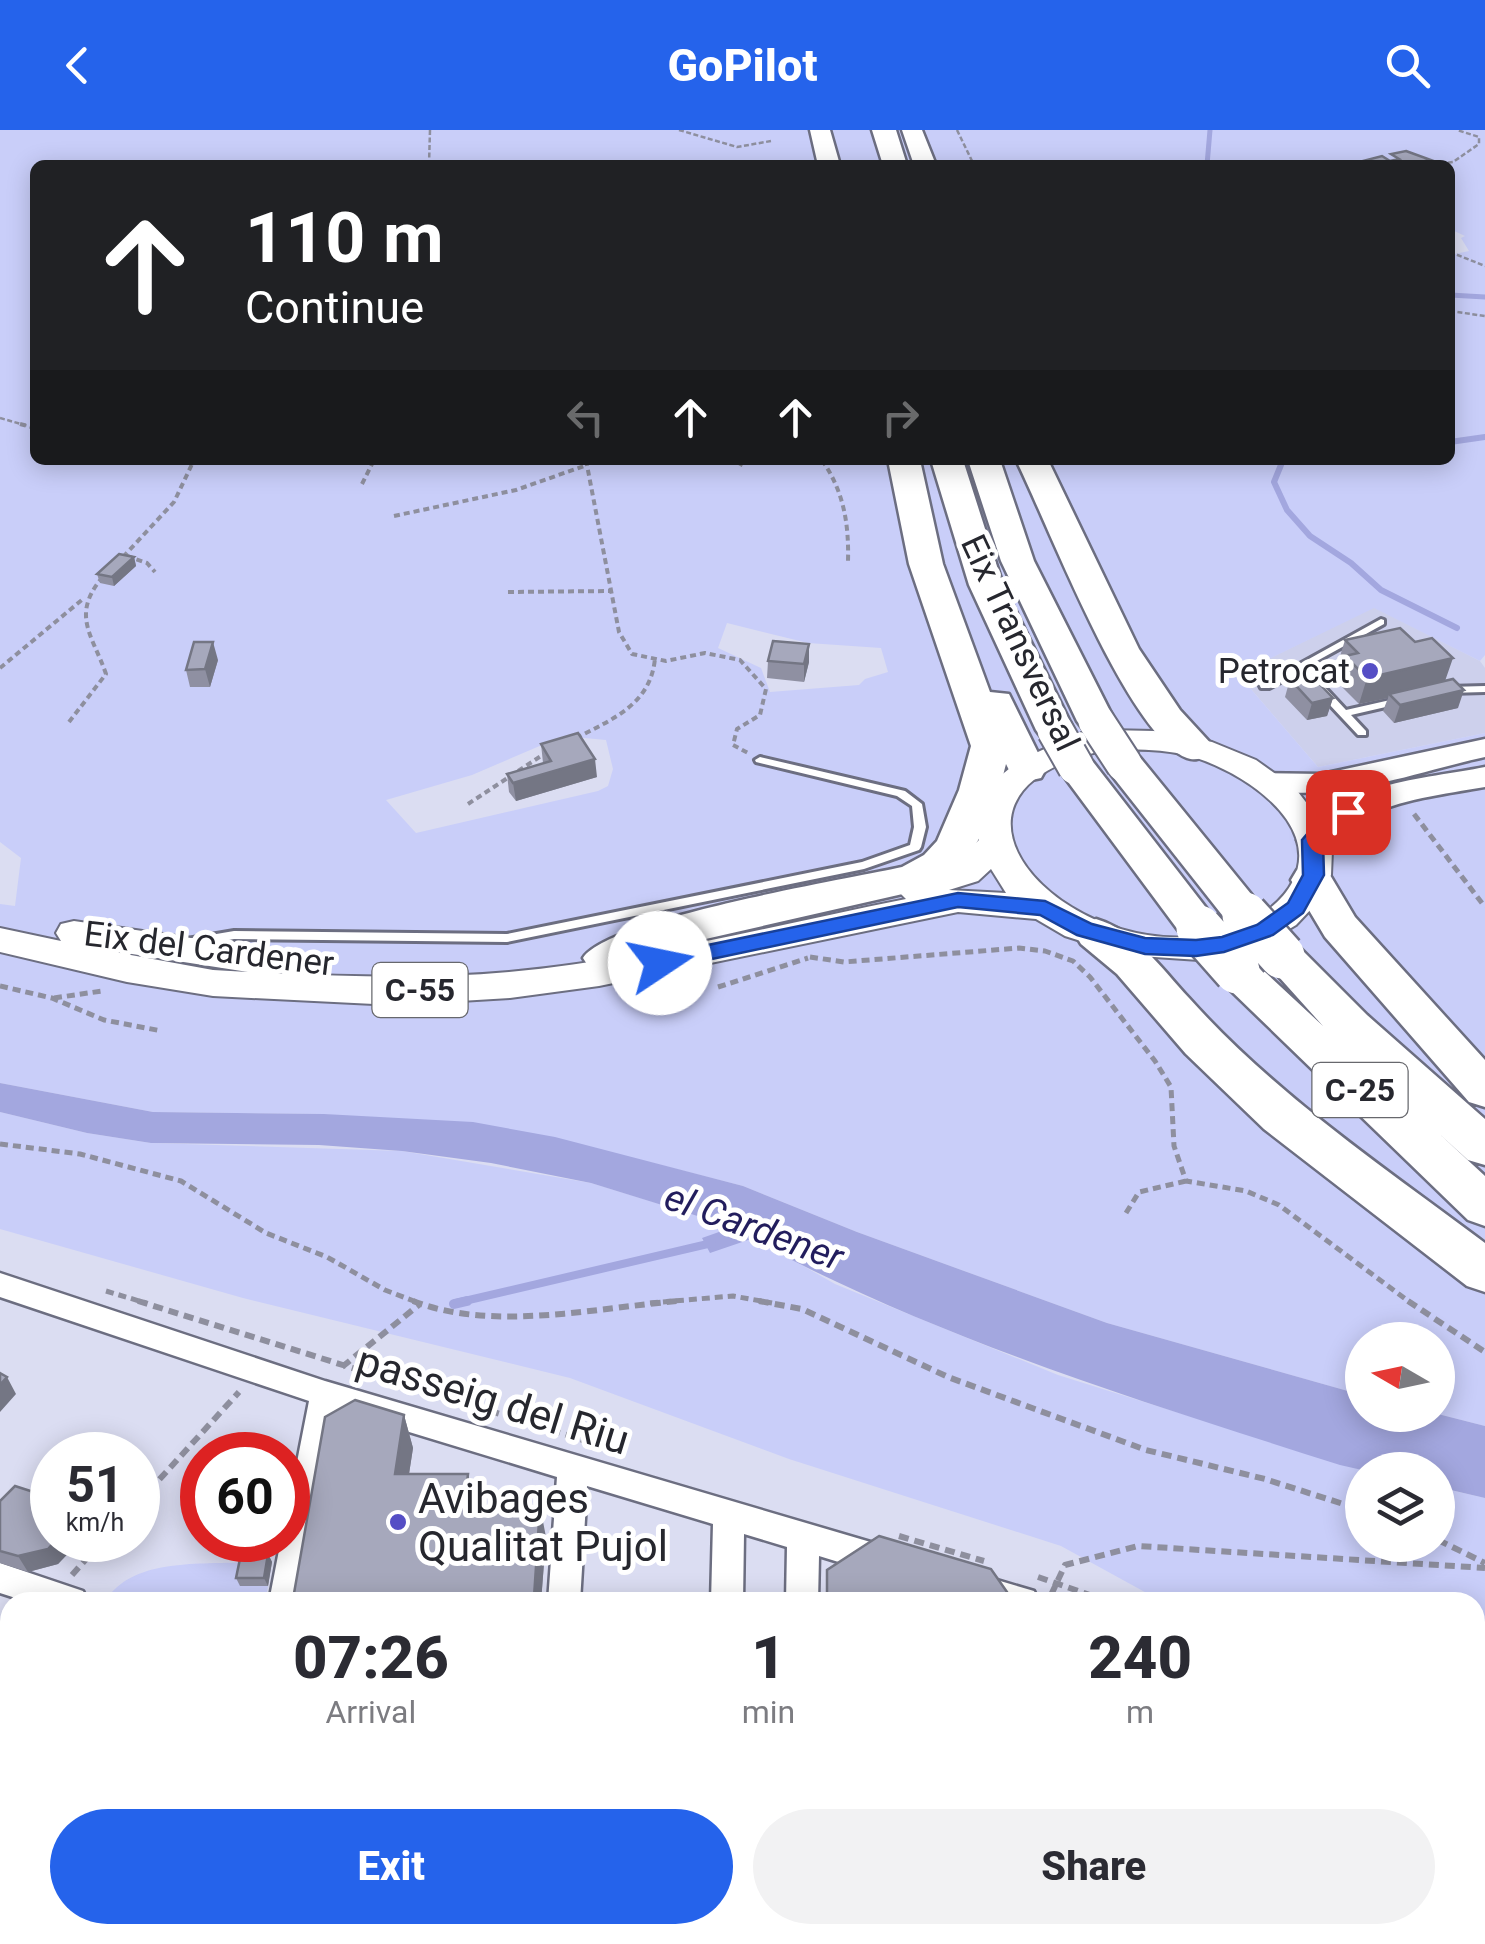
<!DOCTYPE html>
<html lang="en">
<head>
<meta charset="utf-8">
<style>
	body { margin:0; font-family:Roboto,sans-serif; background:#f2f2f3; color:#2b2b33; height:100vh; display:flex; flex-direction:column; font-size:38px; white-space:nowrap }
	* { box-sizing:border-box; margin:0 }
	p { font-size:32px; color:#7c7c81 }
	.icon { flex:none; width:55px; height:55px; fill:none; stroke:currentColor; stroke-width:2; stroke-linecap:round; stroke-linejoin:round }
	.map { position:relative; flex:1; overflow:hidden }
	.side { position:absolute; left:0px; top:1462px; width:1485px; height:352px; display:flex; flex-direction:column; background:#fff; border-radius:30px 30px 0 0; box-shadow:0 5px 25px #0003 }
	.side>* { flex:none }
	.banner { position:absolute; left:30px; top:30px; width:1425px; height:305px; border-radius:15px; box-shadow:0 5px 25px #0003; background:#202124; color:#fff; overflow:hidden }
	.needle { width:65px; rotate:279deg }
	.fabs { position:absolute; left:1345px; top:1192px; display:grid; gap:20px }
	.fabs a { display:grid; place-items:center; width:110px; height:110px; border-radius:50%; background:#fff; box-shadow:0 5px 25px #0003; font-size:50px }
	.speed { position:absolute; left:30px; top:1302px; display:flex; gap:20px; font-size:50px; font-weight:700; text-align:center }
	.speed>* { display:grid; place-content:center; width:130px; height:130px; border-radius:50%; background:#fff; box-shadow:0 5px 25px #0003; line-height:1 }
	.speed small { font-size:25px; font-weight:400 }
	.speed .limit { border:15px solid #d22; background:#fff; color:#111 }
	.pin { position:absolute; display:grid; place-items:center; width:85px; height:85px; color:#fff; margin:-42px; border-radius:20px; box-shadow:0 5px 15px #0006 }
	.me { position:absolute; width:110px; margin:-55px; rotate:79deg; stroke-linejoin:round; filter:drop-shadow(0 0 8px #0008) }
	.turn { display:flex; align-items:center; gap:35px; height:210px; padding:0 50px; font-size:45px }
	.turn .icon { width:130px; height:130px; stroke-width:2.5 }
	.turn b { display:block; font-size:70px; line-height:85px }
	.lanes { display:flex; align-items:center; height:95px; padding:0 50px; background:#0003; justify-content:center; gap:50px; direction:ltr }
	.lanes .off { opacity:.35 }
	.eta { display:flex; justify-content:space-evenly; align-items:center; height:170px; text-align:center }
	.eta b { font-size:60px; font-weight:800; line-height:70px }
	.button { display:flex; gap:20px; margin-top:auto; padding:20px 50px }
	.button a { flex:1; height:115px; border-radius:60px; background:#2563eb; color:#fff; font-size:40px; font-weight:800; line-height:115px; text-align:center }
	.button a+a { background:#f2f2f3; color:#2b2b33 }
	header { display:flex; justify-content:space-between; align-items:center; height:130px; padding:0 50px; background:#2563eb; color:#fff; font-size:45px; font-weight:800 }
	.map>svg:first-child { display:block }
	.built { fill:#cdd0ec }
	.green { fill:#c9cef9; fill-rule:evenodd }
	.water { fill:#a3a7df }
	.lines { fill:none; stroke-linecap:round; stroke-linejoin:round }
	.stream-far3 { stroke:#a3a7df; stroke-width:5 }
	.stream-far2 { stroke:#a3a7df; stroke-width:6 }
	.stream-far1 { stroke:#a3a7df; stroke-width:8 }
	.stream { stroke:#a3a7df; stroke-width:10 }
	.service-casing { stroke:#6c6e81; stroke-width:6 }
	.minor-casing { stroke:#6c6e81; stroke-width:5 }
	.secondary-casing { stroke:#6c6e81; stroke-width:5 }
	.primary-casing { stroke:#6c6e81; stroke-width:4 }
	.trunk-casing { stroke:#6c6e81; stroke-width:5 }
	.motorway-casing { stroke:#6c6e81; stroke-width:5 }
	.path-far3 { stroke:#8e8f9e; stroke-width:2.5; stroke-dasharray:5 2.5; stroke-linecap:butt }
	.path-far2 { stroke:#8e8f9e; stroke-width:4; stroke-dasharray:6 4; stroke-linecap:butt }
	.path-far1 { stroke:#8e8f9e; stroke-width:5; stroke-dasharray:8 5; stroke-linecap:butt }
	.path { stroke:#8e8f9e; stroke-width:6; stroke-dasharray:10 6; stroke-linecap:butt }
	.service { fill:#fff; fill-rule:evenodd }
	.minor { fill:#fff; fill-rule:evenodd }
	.secondary { fill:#fff; fill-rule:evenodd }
	.primary { fill:#fff; fill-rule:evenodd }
	.trunk { fill:#fff; fill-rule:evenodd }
	.motorway { fill:#fff; fill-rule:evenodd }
	.motorway-bridge-far1-casing { stroke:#6c6e81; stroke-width:39; stroke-linecap:butt }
	.motorway-bridge-casing { stroke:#6c6e81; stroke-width:50; stroke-linecap:butt }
	.motorway-bridge-far1 { stroke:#fff; stroke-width:35 }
	.motorway-bridge { stroke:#fff; stroke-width:45 }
	.wall { fill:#8f90a2 }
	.shaded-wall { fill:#747684 }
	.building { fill:#a6a8bc; stroke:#747684; stroke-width:2.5 }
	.route { fill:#2563eb; stroke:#184099; stroke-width:2.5 }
	.poi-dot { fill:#554ec5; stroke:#fff; stroke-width:4 }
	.labels { text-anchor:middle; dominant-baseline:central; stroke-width:10; stroke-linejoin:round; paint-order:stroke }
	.shield { fill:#fff; stroke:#67686d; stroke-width:2.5 }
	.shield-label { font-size:32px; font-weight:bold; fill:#26272e }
	.street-label { font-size:35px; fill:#26272e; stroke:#fff }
	.poi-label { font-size:35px; fill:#26272e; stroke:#fff; text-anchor:end }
	.water-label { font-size:38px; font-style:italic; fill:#221d5d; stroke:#fff }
	.near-street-label { font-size:42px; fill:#26272e; stroke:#fff }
	.near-poi-label { font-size:42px; fill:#26272e; stroke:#fff; text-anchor:start }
</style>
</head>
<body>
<header><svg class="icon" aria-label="back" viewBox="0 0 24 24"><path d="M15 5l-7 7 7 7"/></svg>GoPilot<svg class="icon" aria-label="search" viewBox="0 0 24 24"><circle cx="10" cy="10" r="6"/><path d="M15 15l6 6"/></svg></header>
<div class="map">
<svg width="1485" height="1814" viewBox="0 0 1485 1814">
	<rect width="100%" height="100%" fill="#dbddf2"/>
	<path class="built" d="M1374 477 1480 531 1485 538V603L1318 637 1238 544Z"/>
	<path class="green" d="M0 0H1485V525L1480 531 1374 478 1238 544 1318 637 1485 603V1296L1438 1284V1210H1362V1265L1107 1193 857 1102 743 1056 649 1032 324 984 153 982 0 953V774L15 776 21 728 0 712ZM35 35H1450V99L1465 106 1461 108 1469 121 1450 125V330H35ZM727 493 808 513 881 518 888 542 865 549 859 555 770 562 761 538 718 518ZM563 606 606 610 613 639 608 656 598 661 416 703 386 670 472 645Z
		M0 982 87 1003 151 1013 402 1021 591 1053 735 1097 835 1154 1058 1245 1362 1340V1415H1438V1357L1485 1368V1814H1247L1246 1805H1475V1472H1163L1061 1416 789 1329 570 1248 243 1168 0 1099Z
		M244 1432 240 1456H268L265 1472H124L108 1467C137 1428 201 1435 244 1432Z"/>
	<path class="water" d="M0 953 153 982 324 984 473 992 555 1007 743 1056 857 1102 1107 1193 1362 1265V1285L1438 1284 1485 1296V1368L1438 1357V1340H1362L1340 1335C1139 1271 938 1209 751 1109L710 1123 702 1108 733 1097 591 1053 491 1033 402 1021 319 1015 151 1013 87 1003 0 982Z"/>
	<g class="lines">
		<path class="stream-far3" d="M1207 35 1210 0
			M1450 165 1485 167"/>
		<path class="stream-far2" d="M1450 312 1485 307
			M1283 330 1274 352 1287 380 1310 406 1351 433 1381 460 1457 498"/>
		<path class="stream-far1" d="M456 1173 712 1113"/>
		<path class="stream" d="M454 1174 467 1171"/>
		<g class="service-casing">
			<path id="service" d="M1381 489 1384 490V494L1306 537 1346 580 1399 568 1403 569V573L1351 585 1366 601V605H1358L1299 542 1269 558H1261L1260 556Z
				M1485 556V562L1448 563 1443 560 1448 557Z
				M760 627 905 661 922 674 926 697 921 717 919 720 864 739 507 812 234 809 187 817 181 813 187 809 234 801 507 804 862 732 910 715 914 697 912 676 897 666 756 632 755 630Z"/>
		</g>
		<g class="minor-casing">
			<path id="minor" d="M0 1143 325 1251 884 1416 895 1420 900 1431 895 1442 884 1446 819 1426 818 1472H786L787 1417 744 1404 743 1472H711L713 1394 587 1356 580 1472H548L557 1347 337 1280 301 1472H269L281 1410H288V1378L309 1271 0 1167Z
				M0 1433 83 1461 88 1472H28L0 1463Z
				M980 1445 1034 1461 1039 1472 969 1471 964 1460 969 1449Z
				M10 1495V1533L0 1537V1499Z
				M10 1672V1719L0 1723V1676Z
				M208 1805H244L243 1814H207Z
				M525 1805H561V1814H525Z
				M697 1805H733V1814H697Z
				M778 1805H814L813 1814H777Z
				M1070 1805H1106L1107 1814H1071Z"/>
		</g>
		<g class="secondary-casing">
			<path id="secondary" d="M1485 609V627C1412 643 1329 676 1255 657L1251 650 1255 643 1322 644Z
				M1485 637V657C1444 664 1400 669 1362 688 1341 699 1327 724 1302 717L1297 710C1333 653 1426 649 1485 637Z"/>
		</g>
		<g class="primary-casing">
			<path id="primary" d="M1107 600 1154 601 1212 612 1256 630 1295 658 1322 693 1332 720 1331 745 1314 776 1296 795 1271 810 1199 830 1125 825 1065 806 1036 789 958 782 599 856 510 868 394 875 213 866 127 852 0 822V798L61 811 56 803 61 794 74 791 267 819 280 823 285 832 280 841 273 843C352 847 430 849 509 842 642 830 775 795 906 769L896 759 901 751 954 735 979 710C962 641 1057 610 1107 600ZM1107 620C1135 619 1163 619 1190 626 1237 639 1323 691 1293 751 1282 773 1258 789 1235 797 1085 853 891 664 1107 620ZM991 739 1006 763 949 760 978 751ZM87 817 248 842 213 840Z"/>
		</g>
		<g class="trunk-casing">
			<path id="trunk" d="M810 0H830L840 35H818Z
				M902 0H922L936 35H914Z"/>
		</g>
		<g class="motorway-casing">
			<path id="motorway" d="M872 0H896L907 35H883Z
				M888 330H920L943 434 990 562 1009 564 1046 639 1041 648 1027 651 1013 648 1006 634C993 685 977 733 929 758L666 818 605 843 590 839 583 828C607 789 847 749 902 737L924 725 937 711 959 660 971 616 909 434Z
				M931 330H963L1003 455 1074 600 1068 608 1055 612 1042 608 1036 600 969 455Z
				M968 330H1000L1034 431 1115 591 1109 599 1096 602 1083 599 1077 591 1001 431Z
				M1016 330H1048L1139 519 1180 580 1215 618 1209 626C1201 628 1195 631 1187 628 1127 605 1047 391 1016 330Z
				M1124 622 1138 625 1260 775 1266 785 1260 795 1245 799 1230 795 1110 643 1105 634 1110 625Z
				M1076 625 1090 628 1214 788 1220 798 1214 808 1199 813 1184 808 1057 637 1062 628Z
				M1312 736 1327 740 1355 787 1485 930V977L1469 972 1325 807 1291 750 1297 740Z
				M1096 789C1135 800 1162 839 1189 868 1275 964 1382 1036 1485 1113V1162L1467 1156 1264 999 1186 924 1117 844 1081 814 1075 804 1081 794Z
				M1282 811 1297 815 1367 885 1485 989V1035L1468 1030 1435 1000 1485 1046V1096L1468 1090 1222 852 1215 841 1222 830 1237 826 1252 830 1323 896 1260 826 1267 815Z"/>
		</g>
		<path class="path-far3" d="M679 0 737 17 771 11
			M957 0 974 35
			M429 35 430 0
			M1433 35 1453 32 1479 14V7L1457 0
			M1450 122 1485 136
			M1450 181 1485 186
			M0 288 28 296"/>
		<path class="path-far2" d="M20 294 35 298
			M586 330 619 502 632 524 666 531 705 523 740 530 766 559 760 585 737 599 733 615 748 623
			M822 330C844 362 849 394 848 432
			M740 336 743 330
			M362 354 374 330
			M394 386 516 360 587 335
			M127 426 147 433 155 442
			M123 427 174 372 194 330
			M508 462 612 461
			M0 538 83 469
			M69 592 106 544C93 506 71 486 101 449
			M576 608C613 589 651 574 655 528
			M468 674 544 624"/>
		<path class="path-far1" d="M1414 684 1485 777
			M810 827 844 832 1019 818 1045 821 1073 831 1090 847 1155 931 1171 957 1174 1016 1186 1051 1246 1061 1279 1075 1411 1173
			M0 856 52 868 104 890 162 901
			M718 857 808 828
			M54 868 102 861
			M0 1014 80 1024 181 1051 266 1103 327 1127 385 1160 419 1173
			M1126 1083 1139 1062 1186 1051
			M106 1161 146 1173
			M650 1173 733 1166 772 1173"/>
		<path class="path" d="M138 1171 615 1320
			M413 1171C492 1202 595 1178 678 1171
			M759 1171 802 1179 948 1247 1146 1320 1265 1349 1362 1380
			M1408 1171 1485 1222
			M342 1237 420 1174
			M138 1373 239 1262
			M899 1406 984 1431
			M1438 1410 1485 1433
			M72 1445 103 1410
			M1038 1447 1110 1472
			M1051 1465 1065 1435 1138 1416 1485 1438"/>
		<use href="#service" class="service"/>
		<use href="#minor" class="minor"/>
		<use href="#secondary" class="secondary"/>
		<use href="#primary" class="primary"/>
		<use href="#trunk" class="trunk"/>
		<use href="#motorway" class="motorway"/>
		<g class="motorway-bridge-far1-casing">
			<path id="motorway-bridge-far1" d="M1096 591 1124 634
				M1055 600 1076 637"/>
		</g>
		<g class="motorway-bridge-casing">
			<path id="motorway-bridge" d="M1245 785 1282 826
				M1199 798 1237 841"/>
		</g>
		<use href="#motorway-bridge-far1" class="motorway-bridge-far1"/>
		<use href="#motorway-bridge" class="motorway-bridge"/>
	</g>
	<path class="wall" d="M1450 88 1455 100 1450 116Z
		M134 427 136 436 114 456 100 453 97 444Z
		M1345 510 1445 551 1458 578 1394 593 1383 581 1388 568 1359 574 1337 552 1341 540 1337 536Z
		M218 530 210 557H190L186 540Z
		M768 531 809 532 804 552 767 548Z
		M1290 549 1333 568 1327 586 1307 590 1285 567Z
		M541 614 597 647 516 671 509 662 507 644 543 633Z
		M404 1285 413 1318 409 1344 475 1377 546 1407 541 1472H294L293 1469Z
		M0 1371 52 1410H81L58 1434 28 1442 0 1433Z
		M268 1424 272 1432 268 1456H240L236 1448Z
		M10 1725V1791H8L0 1782V1734Z
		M197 1805 195 1814H56Z
		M823 1805H1042L1043 1814H823Z
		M1160 1805H1259L1261 1814H1161Z"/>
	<path class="shaded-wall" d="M1431 30 1430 35H1414V33Z
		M134 427 136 436 114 456 112 447Z
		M213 512 218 530 210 557 205 539Z
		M809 514V532L804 552V534Z
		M1453 528 1444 554 1389 564 1388 568 1359 574 1367 548Z
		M1464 560 1458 578 1394 593 1400 575Z
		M1333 568 1327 586 1307 590 1312 573Z
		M595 629 597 647 516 671 513 653Z
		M7 1247 16 1264 0 1282V1255Z
		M404 1285 413 1318 404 1376 395 1344Z
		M468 1344 475 1375 472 1408 464 1377Z
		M540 1376 546 1407 541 1472H535L534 1467Z
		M56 1410H81L58 1434 28 1442 18 1426Z
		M268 1424 272 1432 268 1456 264 1448Z
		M10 1609V1639L0 1654V1624Z
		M186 1805H197L195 1814H186L184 1812Z
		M307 1805H312L311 1814H306Z
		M512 1805H516V1814H511Z"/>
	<path class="building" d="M1406 21 1431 30 1414 33 1417 35H1366L1359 32 1382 26 1390 31 1399 29 1391 24Z
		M119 424 134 427 112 447 97 444Z
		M1400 498 1415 512 1432 508 1453 528 1367 548 1345 526 1358 523 1345 510Z
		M773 511 809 514 804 534 768 531Z
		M194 512H213L205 539 186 540Z
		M1311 545 1333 568 1312 573 1290 549Z
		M1453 549 1464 560 1400 575 1389 564Z
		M578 603 595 629 513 653 507 644 551 631 541 614Z
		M0 1243 7 1247 0 1255Z
		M355 1270 404 1285 395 1344H468L464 1377 540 1376 534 1467 293 1469 325 1287Z
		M15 1356 52 1368V1410H56L48 1419 18 1426 0 1421V1371Z
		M879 1406 991 1439 1014 1472H827V1440Z
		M241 1424H268L264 1448H236Z
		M10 1513V1609L0 1624V1524Z
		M2 1725H10V1772H0V1734Z
		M58 1805H186L184 1812 56 1814Z
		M249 1805H307L306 1814H248Z
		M437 1805H512L511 1814H436Z
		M571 1805H681V1814H571Z
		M825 1805H923V1814H825Z
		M927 1805H1042L1043 1814H927Z
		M1191 1805H1259L1261 1814H1200Z"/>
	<path class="route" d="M1348 675 1358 682 1323 711 1324 745 1303 783 1273 805 1224 822 1196 826 1145 824 1077 805 1040 785 958 777 660 840 649 833 660 825 958 763 1045 771 1092 794 1145 808 1196 810 1222 807 1257 795 1288 773 1303 745 1302 710 1320 689Z"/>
	<g class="poi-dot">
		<circle cx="1370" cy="541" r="10"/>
		<circle cx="398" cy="1392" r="10"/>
	</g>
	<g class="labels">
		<g class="shield">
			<rect x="372.5" y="833" width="95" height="54" rx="8"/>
			<rect x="1312.5" y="933" width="95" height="54" rx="8"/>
		</g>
		<g class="shield-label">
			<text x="420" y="860">C-55</text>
			<text x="1360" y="960">C-25</text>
		</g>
		<g class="street-label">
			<text transform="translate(1020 513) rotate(65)">Eix Transversal</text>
			<text transform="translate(209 819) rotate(7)">Eix del Cardener</text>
		</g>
		<g class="poi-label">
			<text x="1350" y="541">Petrocat</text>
		</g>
		<g class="water-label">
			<text transform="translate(754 1097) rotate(20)">el Cardener</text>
		</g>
		<g class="near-street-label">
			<text transform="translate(493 1270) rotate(17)">passeig del Riu</text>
		</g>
		<g class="near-poi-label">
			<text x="418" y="1368">Avibages<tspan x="418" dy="48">Qualitat Pujol</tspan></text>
		</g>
	</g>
</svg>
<div class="fabs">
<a><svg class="needle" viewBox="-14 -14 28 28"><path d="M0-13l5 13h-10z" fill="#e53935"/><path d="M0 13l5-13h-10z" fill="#7c7c81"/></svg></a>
<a><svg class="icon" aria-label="layers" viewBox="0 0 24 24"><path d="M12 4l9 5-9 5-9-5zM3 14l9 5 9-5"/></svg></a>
</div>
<div class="speed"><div>51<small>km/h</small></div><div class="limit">60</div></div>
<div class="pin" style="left:1348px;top:682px;background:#d93025"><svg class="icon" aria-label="arrive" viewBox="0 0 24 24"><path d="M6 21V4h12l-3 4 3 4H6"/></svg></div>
<svg class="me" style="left:660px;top:833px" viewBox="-20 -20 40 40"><circle r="19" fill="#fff"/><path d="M0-13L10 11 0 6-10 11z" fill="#2563eb"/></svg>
<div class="banner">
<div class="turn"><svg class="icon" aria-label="ahead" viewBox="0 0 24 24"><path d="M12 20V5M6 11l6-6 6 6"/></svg><div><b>110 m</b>Continue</div></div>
<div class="lanes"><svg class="icon off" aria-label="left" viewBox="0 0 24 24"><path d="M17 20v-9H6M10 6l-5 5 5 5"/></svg><svg class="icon" aria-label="ahead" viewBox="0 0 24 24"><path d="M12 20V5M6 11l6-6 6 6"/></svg><svg class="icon" aria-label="ahead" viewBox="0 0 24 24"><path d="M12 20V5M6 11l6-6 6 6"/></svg><svg class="icon off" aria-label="right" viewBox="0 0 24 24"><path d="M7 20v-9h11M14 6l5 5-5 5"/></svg></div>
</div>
<section class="side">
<div class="eta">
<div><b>07:26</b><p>Arrival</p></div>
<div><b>1</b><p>min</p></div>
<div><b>240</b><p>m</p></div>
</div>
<div class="button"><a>Exit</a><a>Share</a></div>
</section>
</div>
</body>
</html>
